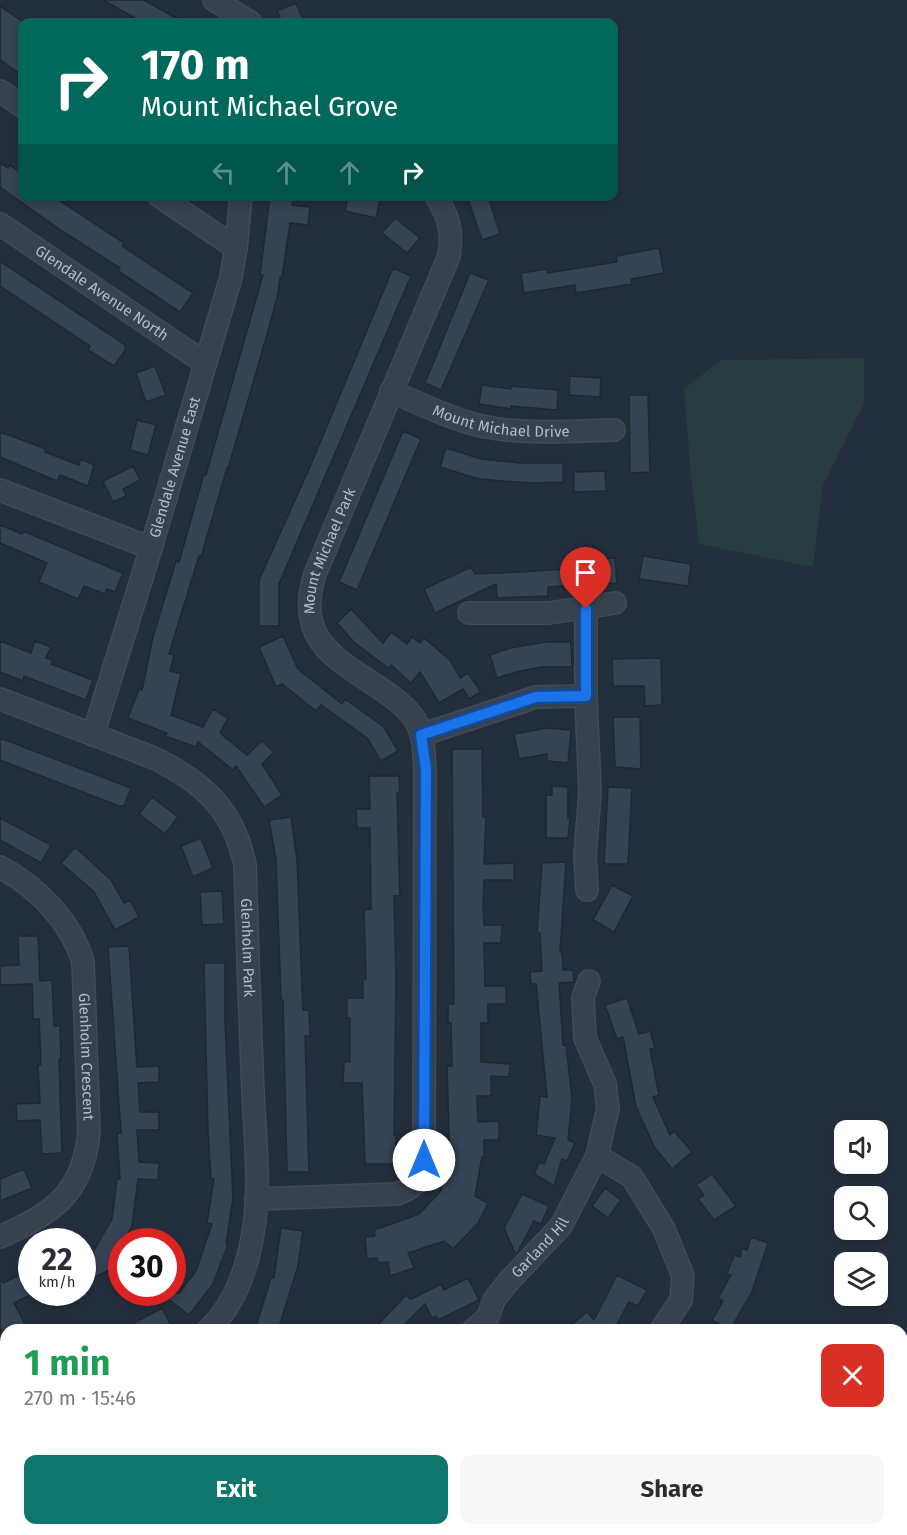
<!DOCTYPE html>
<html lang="en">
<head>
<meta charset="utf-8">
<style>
	body { margin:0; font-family:"Fira Sans",sans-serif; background:#f7f7f7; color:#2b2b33; height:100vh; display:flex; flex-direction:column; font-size:22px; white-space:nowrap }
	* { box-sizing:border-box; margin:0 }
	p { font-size:20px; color:#7c7c81 }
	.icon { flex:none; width:33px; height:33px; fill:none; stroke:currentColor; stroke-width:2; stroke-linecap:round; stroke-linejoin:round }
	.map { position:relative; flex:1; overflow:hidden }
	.details { position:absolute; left:0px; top:1324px; width:908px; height:212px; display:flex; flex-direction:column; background:#fff; border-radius:18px 18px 0 0; box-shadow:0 3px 9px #0003 }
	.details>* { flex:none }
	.banner { position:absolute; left:18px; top:18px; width:600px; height:183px; border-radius:12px; box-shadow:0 3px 9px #0003; background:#00695c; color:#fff; overflow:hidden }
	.controls { position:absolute; left:834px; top:1120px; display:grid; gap:12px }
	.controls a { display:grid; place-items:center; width:54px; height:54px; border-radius:12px; background:#fff; box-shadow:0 3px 9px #0003; font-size:30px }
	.speed { position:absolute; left:18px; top:1228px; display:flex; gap:12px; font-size:30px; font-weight:700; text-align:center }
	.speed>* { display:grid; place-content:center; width:78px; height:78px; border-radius:50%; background:#fff; box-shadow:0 3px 9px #0003; line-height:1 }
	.speed small { font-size:15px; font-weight:400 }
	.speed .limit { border:9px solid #d22; background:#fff; color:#111 }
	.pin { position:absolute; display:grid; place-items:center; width:51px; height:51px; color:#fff; margin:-62px -26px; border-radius:50% 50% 50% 0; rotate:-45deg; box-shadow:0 0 6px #0007 }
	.pin .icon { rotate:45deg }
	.me { position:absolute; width:66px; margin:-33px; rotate:0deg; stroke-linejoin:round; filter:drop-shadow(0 0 4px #0008) }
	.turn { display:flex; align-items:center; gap:21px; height:126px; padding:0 24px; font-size:27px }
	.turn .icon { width:78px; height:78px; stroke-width:2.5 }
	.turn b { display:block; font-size:42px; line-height:51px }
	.lanes { display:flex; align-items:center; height:57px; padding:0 24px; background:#0003; justify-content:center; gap:30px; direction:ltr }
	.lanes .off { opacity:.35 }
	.round { display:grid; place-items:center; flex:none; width:63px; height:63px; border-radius:12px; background:#f7f7f7 }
	.headline { display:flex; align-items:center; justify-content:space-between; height:102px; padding:0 24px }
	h1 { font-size:36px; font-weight:700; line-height:45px; color:#1e9e55 }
	.cta { display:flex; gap:12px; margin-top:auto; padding:12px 24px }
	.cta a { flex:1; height:69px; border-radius:12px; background:#0f766e; color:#fff; font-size:24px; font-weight:700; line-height:69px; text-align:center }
	.cta a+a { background:#f7f7f7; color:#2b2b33 }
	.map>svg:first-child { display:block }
	.green { fill:#263c3f }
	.building { fill:#364354; stroke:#1f2835; stroke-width:1.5 }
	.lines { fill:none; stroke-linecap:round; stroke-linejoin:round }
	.minor-casing { stroke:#414a57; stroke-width:24 }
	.minor { stroke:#38414e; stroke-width:21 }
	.route-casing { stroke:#114b97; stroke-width:15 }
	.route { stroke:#1a73e8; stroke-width:10 }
	.labels { text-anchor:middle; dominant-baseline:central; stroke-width:6; stroke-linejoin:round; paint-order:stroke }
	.street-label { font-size:15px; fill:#b4bcc9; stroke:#1d2633 }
</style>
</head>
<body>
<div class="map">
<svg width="907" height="1535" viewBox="0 0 907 1535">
	<rect width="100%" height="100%" fill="#242f3e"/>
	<path class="green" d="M864 358V404L823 485 813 567 699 544 691 477 684 389 721 360Z"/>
	<path class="building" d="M103 0H144L183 22H142Z
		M296 3 304 22H282L277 11Z
		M0 6 22 21V75L0 60Z
		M0 163 8 168 10 165 22 174V196H53L124 243 122 246 193 293 180 312 118 271 120 268 62 231 0 187Z
		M270 196H293L292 205 310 207 308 225 290 223 282 277H280L278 294 266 338 228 469 227 468 201 557 199 556 169 654 174 655 170 671 181 674 171 715 203 727 213 709 228 718 220 733 247 755 262 741 274 752 262 764 282 795 264 807 236 766 233 770 198 742 196 747 165 736 167 733 128 718 139 689 142 690 153 637 176 561 179 562 204 474 206 475 263 275H260Z
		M348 196H369L380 199 376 218 345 211Z
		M467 196H488L500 234 482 240Z
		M395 218 420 238 407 253 382 233Z
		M659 248 664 273 631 279 632 284 576 293 575 285 524 293 521 273 547 269 548 273 617 262 616 256Z
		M0 261 125 345V351L114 366 88 350 90 346 0 286Z
		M393 268 411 276 279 584V626H259V580L309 469Z
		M470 273 489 280 441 390 425 383Z
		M155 366 166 395 146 402 136 373Z
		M570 376 601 378 600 397 569 395Z
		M482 385 511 389V386L558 390 557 410 511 406V409L479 404Z
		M629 395H648L650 472 630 473Z
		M137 420 156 425 148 455 130 450Z
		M403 431 421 439 357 590 339 582Z
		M0 432 46 449 45 452 79 465 81 459 94 465 88 486 60 475 57 481 0 457Z
		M446 448 481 459 519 463H563V482L531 483 479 479 440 467Z
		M133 466 140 480 123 489 126 496 113 502 103 481Z
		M605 471 606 491 574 492V472Z
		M0 525 22 534 23 531 123 573 115 592 107 589 105 594 84 586 78 599 39 582 47 563 0 543Z
		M643 556 691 564 688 586 639 579Z
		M615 558 617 583 548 587V596L497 598 496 584 435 613 424 589 471 567 475 574 521 572 565 569V561Z
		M351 609 383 643 391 632 407 644 412 637 420 643 424 638 450 660 460 678 468 673 481 692 469 699 463 689 439 703 420 672 411 683 391 665 388 668 355 643 337 623Z
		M283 636 298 669 342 704 345 699 384 727 398 751 381 761 367 738 321 705 316 711 282 684 276 687 259 647Z
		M0 641 31 653 35 641 51 647 46 658 53 660 51 664 93 680 86 700 24 676 23 681 0 672Z
		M546 642H571L572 667H541L516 672 497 678 490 655 510 648Z
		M661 658 662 705 645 706 644 686H613L612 659Z
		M613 717H640L641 769 615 767Z
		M547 728 571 730 568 763 547 761V754L519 759 514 734Z
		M0 738 131 788 124 806H119L0 760Z
		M452 749H482L483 817H486L484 864 514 863V880H484L483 906 484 925H502L501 943H484L485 986H506V1004H488V1023H481V1062L510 1064 509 1077 491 1076V1096H477L478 1122 499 1121V1140H484V1157H482L475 1196 488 1203 478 1223 453 1249 444 1241 408 1253 414 1268 390 1276 388 1262 378 1263 377 1258 367 1259 365 1237 375 1236 374 1230 419 1214 441 1191 444 1171 450 1172 447 1066H452L451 1023H448V1004H454Z
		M369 776H399L400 793H397L400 896H394L396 979 394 1135H396V1164H365L362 1083H343L344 1062H350V1018H347V998H363V979H366L364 910 371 909 370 828H357L356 809H370Z
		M552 786 568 787V818H570L568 838H546V795H552Z
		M608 787 632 788 628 864H604Z
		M152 797 178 817 165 834 139 814Z
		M291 817 297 859 303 1010H309L310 1036H305L309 1172H287L283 1000H281L276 859 269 820Z
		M0 818 51 845 41 863 0 840Z
		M201 838 213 868 193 877 181 846Z
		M75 847 111 880 124 903 130 900 139 917 115 930 94 892 61 863Z
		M566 862 560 952H562L563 970H573L574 982 559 983 563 1045 566 1044 572 1099 568 1140 575 1143 567 1161 562 1159 554 1186 534 1174 539 1163 544 1164 555 1138 536 1135 540 1096 547 1097 536 984H531L530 972 542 971 540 933H537L542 863Z
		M612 885 633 896 614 932 593 920Z
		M222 891 224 924 202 925 200 892Z
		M18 936H38L40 981 52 980 54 1026H60L61 1059H59L62 1153 42 1154 40 1120 17 1121 16 1104 40 1103 38 1065H41L39 1019H33L32 984 0 985V966L19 965Z
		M129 946 137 1067 159 1066V1082L138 1083 140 1112H159V1130H137L139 1162 159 1163 158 1180 138 1179 132 1226 112 1261 119 1265 87 1281 82 1271 112 1219 117 1179H120L117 1133H121L108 947Z
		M204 963H225V1023L233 1198 226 1244 228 1245 222 1260 213 1284 189 1315 161 1293H179L196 1271 212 1224 207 1223 214 1179H211L208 1134Z
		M627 998 639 1034 650 1031 652 1038 655 1048 650 1049 659 1095 653 1097 670 1135 674 1131 692 1152 672 1169 655 1148 636 1107 623 1037 617 1039 605 1005Z
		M24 1169 32 1188 0 1201V1179Z
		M712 1174 736 1206 714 1220 698 1199 704 1195 696 1185Z
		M605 1188 621 1200 608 1218 592 1206Z
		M522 1194 549 1206 541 1224 534 1221 516 1255 504 1228Z
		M281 1228 303 1231 298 1266 278 1330H255L271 1278H274Z
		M751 1237 768 1243 752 1292 730 1330 712 1320 723 1301 718 1298 731 1275 727 1274 734 1255 740 1257 742 1248 747 1250Z
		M32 1269V1294L14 1303 28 1330H0V1278L3 1283Z
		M617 1275 647 1290 638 1306 629 1302 614 1330H565L587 1312 594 1320Z
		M468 1278 479 1300 438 1320 436 1316 432 1318 425 1304 399 1330H373L406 1295 411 1299 441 1284 444 1290Z
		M162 1308 172 1327 165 1330H121Z"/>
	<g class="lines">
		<g class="minor-casing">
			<g id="minor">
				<path d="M214 0 250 22"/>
				<path d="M0 91 22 106"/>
				<path d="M159 196 236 248"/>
				<path id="s1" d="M0 224 205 363"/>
				<path id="s2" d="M391 391C420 404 450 418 481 426 524 435 570 431 614 430"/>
				<path d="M0 490 151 548"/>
				<path d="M469 613H549L615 603"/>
				<path d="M586 696V609"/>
				<path id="s3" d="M0 699 154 758C203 782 234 810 245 865 247 941 250 1016 253 1092 255 1139 261 1187 253 1233 247 1269 235 1305 208 1330"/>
				<path id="s4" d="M93 735 151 548 231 277 236 248 241 196"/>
				<path d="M421 735 536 697 586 696 590 793 585 856 587 890"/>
				<path id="s5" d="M0 867C37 887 71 921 83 962L89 1132C83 1194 53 1213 0 1237"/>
				<path d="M589 981 583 998 585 1038 605 1084 608 1108 597 1156"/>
				<path id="s6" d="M256 1199 397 1194C415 1188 421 1179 424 1160L425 769C424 752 424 734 415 720 407 707 393 697 381 689 333 657 295 639 315 574L449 256C453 230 449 218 436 196"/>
				<path id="s7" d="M473 1330 488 1317 494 1300 508 1282 561 1226 597 1156 632 1177 664 1229 683 1276 681 1300 661 1330"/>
				<path d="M0 1434 6 1431"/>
				<path d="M545 1530 550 1535"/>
				<path d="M776 1530 779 1535"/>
			</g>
		</g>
		<use href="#minor" class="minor"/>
	</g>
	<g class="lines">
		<g class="route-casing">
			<path id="route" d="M424 1160 426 769 421 735 536 697 586 696V609"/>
		</g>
		<use href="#route" class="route"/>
	</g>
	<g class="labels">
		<g class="street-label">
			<text stroke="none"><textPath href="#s1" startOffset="123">Glendale Avenue North</textPath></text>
			<text stroke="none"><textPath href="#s2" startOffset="116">Mount Michael Drive</textPath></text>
			<text stroke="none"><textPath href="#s4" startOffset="280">Glendale Avenue East</textPath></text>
			<text stroke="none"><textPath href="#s6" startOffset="849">Mount Michael Park</textPath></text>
			<text stroke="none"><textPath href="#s3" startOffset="394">Glenholm Park</textPath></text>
			<text stroke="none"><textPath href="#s5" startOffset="224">Glenholm Crescent</textPath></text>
			<text stroke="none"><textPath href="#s7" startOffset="108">Garland Hil</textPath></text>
		</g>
	</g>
</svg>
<div class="controls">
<a><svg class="icon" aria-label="sound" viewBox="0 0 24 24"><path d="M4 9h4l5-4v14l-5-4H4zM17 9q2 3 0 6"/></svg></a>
<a><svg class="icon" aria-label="search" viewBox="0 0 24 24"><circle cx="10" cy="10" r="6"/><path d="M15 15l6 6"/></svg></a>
<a><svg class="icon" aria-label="layers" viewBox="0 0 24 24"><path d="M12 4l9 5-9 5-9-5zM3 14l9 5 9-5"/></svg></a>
</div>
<div class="speed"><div>22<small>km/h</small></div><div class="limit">30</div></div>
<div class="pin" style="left:586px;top:609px;background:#d93025"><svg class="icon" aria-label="arrive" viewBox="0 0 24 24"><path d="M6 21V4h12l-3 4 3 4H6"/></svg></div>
<svg class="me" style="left:424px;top:1160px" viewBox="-20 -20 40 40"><circle r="19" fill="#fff"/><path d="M0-13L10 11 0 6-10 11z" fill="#1a73e8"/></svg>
<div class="banner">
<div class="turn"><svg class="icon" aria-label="right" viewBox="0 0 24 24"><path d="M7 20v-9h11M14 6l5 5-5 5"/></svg><div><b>170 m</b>Mount Michael Grove</div></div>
<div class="lanes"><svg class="icon off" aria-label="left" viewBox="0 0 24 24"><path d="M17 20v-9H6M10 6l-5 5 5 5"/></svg><svg class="icon off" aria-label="ahead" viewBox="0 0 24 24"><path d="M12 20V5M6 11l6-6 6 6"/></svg><svg class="icon off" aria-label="ahead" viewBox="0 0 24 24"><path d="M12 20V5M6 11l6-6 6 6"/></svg><svg class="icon" aria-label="right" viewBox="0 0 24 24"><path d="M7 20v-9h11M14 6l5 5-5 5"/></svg></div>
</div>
<section class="details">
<div class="headline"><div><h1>1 min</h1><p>270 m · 15:46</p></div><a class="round" style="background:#d93025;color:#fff"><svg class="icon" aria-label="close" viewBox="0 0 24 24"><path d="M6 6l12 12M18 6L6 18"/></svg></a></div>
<div class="cta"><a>Exit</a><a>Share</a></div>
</section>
</div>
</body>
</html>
